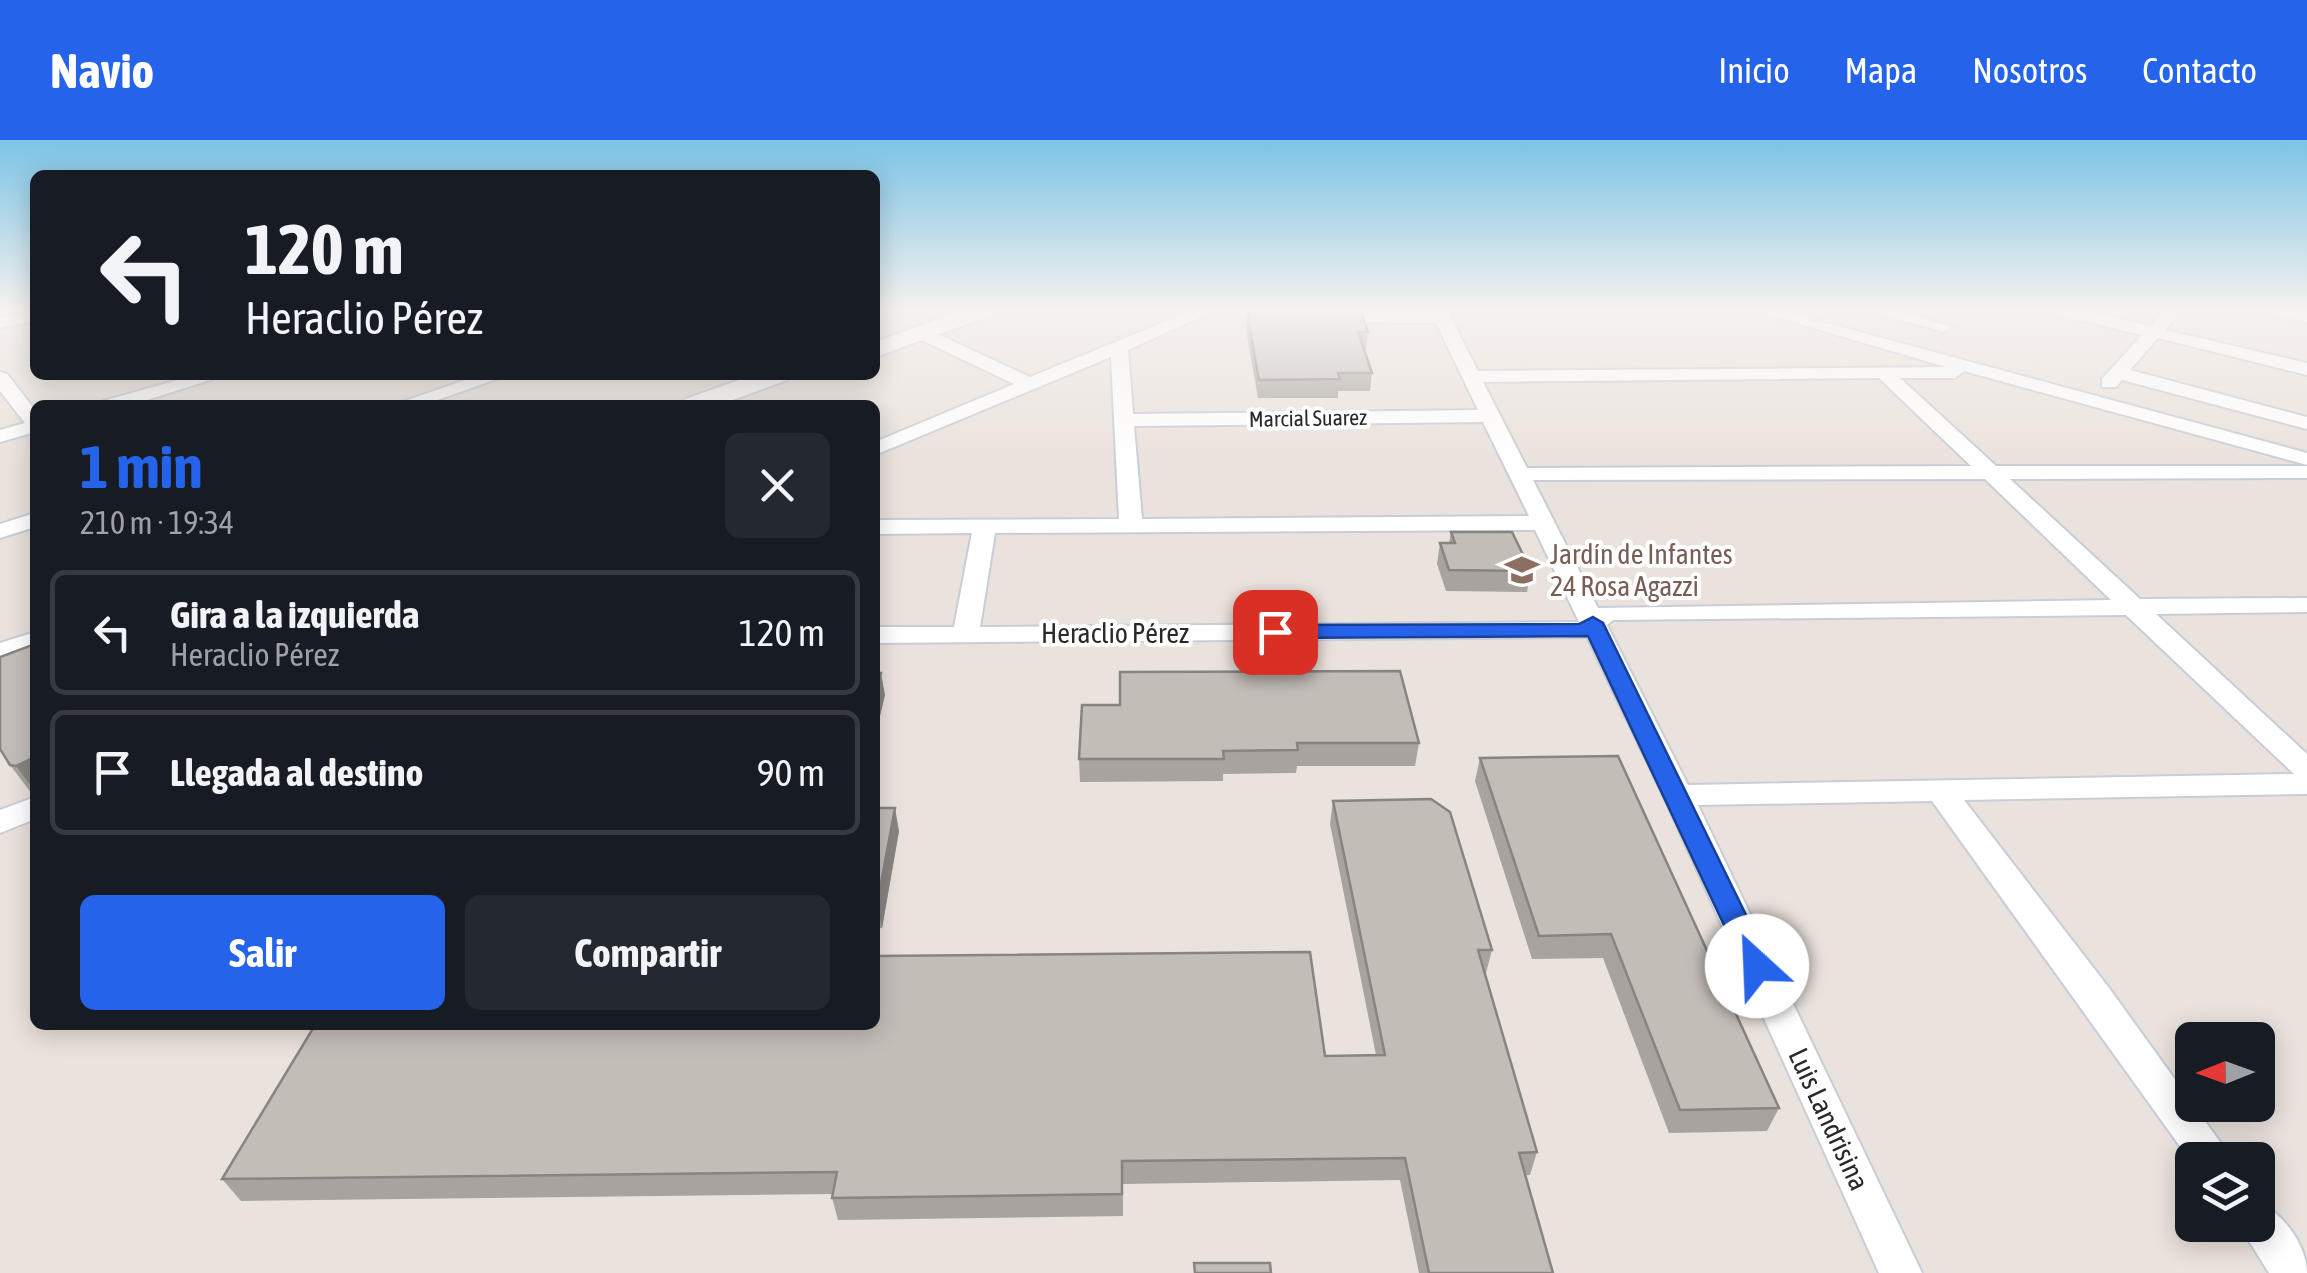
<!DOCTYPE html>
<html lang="es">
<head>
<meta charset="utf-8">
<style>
	body { margin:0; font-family:"Asap Condensed",sans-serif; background:#242831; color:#f1f3f6; height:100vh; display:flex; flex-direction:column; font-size:38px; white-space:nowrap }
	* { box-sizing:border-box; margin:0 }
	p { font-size:32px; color:#9ea1a6 }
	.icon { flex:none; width:55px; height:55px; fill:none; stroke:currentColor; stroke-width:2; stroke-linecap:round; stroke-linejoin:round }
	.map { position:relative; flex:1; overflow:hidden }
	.drawer { position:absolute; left:30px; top:260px; width:850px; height:630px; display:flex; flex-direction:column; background:#171b24; border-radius:15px; box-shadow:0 5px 25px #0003 }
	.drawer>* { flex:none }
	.hud { position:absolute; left:30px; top:30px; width:850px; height:210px; border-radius:15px; box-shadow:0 5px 25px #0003; background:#171b24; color:#f1f3f6; overflow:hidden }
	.needle { width:65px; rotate:269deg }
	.tools { position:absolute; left:2175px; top:882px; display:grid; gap:20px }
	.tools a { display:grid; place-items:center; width:100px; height:100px; border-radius:15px; background:#171b24; box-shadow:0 5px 25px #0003; font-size:50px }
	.pin { position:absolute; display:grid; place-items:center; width:85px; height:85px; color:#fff; margin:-42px; border-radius:20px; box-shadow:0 5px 15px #0006 }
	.me { position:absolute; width:110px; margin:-55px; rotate:335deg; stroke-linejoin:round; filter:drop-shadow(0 0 8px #0008) }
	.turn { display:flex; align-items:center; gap:35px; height:210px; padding:0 50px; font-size:45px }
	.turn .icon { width:130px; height:130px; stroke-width:2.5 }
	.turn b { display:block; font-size:70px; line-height:85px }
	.round { display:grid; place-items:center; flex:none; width:105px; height:105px; border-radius:15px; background:#242831 }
	.headline { display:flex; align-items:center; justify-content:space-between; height:170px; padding:0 50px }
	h1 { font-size:60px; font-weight:700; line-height:75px; color:#2563eb }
	.cta { display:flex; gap:20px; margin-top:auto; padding:20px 50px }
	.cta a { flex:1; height:115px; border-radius:15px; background:#2563eb; color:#fff; font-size:40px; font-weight:700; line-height:115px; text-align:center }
	.cta a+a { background:#242831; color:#f1f3f6 }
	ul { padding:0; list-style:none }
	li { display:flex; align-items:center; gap:30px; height:125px; margin:0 20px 15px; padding:0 30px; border:5px solid #363941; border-radius:15px }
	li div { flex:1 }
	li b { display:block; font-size:38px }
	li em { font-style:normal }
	header { display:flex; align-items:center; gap:60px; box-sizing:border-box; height:140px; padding:0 50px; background:#2563eb; color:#fff }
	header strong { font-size:48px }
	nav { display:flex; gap:55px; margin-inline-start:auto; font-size:35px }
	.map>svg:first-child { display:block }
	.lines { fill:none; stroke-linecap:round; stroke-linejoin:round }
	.street-casing { stroke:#c8cdd6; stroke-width:4 }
	.secondary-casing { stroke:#c8cdd6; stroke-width:4 }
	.street { fill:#fff; fill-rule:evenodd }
	.secondary { fill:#fff; fill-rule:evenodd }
	.wall { fill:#a8a39e }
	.shaded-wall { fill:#888481 }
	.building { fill:#c3bdb8; stroke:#888481; stroke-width:2.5 }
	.route { fill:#2563eb; stroke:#184099; stroke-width:2.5 }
	.labels { text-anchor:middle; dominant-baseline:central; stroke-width:8; stroke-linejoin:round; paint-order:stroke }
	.far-street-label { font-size:22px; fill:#292929; stroke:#fff }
	.education-label { font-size:28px; fill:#785e54; stroke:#fff; text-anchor:start }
	.street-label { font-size:28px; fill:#292929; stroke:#fff }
</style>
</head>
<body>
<header>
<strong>Navio</strong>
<nav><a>Inicio</a><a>Mapa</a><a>Nosotros</a><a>Contacto</a></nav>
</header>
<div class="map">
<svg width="2307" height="1133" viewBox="0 0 2307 1133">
	<rect width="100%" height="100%" fill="#eae2dc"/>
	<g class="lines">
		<g class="street-casing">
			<path id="street" d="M1196 169H1218L1128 210 1133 274 1478 270 1436 183C1406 182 1330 186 1309 169L1433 173 1434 169H1450L1451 178 1478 231 1946 227 1748 169H1775L2307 313V325L1964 231 1955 238H1900L1996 326H2307V338L2010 339 2140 459 2307 458V472L2156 474 2307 614V654L1964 660 2109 848 2233 1020H2192V1023L1932 661 1698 665 1922 1133H1879L1663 655 1587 497 875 503V487H954L972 393 875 394V380L1119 379 1111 217 875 315V302L1014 244 915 197V189H927L1030 237ZM1879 238 1971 326 1527 328 1483 242ZM1483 282 1529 376 1142 379 1134 286ZM1985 339 2111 460 1598 468 1533 340ZM1535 390 1579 482 980 487 995 393ZM2126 475 2294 634 1688 645 1607 485 1613 480Z
				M1866 169H1893L1952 187 1943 192Z
				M2049 169H2078L2150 186 2165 169H2182L2165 190 2307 223V235L2158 198 2130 230 2307 277V289L2122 240 2116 247H2102V239L2142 195 2051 173Z
				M2262 169 2307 172V182L2264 173Z
				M35 170V180L0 188V178Z
				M0 232 7 234 35 270V292L0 302V290L25 283 0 251Z
				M196 235H226L131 265H100L103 261Z
				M480 235H508L423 265H393Z
				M35 373V387L0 398V384Z
				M35 657V679L0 693V670Z
				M2258 1063C2283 1072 2307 1106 2307 1133H2269L2239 1085H2258Z"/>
		</g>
		<g class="secondary-casing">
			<path id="secondary" d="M966 169H999L995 174 875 217V202Z
				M754 235H791L787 240 719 265H681L685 259Z
				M35 492V515L0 526V503Z"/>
		</g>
		<use href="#street" class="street"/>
		<use href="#secondary" class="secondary"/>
	</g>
	<path class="wall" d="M1247 173 1368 192 1366 209H1364L1372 233 1370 251H1338V258H1258L1246 190Z
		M1451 392 1531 431 1527 452 1446 451 1437 424 1440 403H1449Z
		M35 504V655L32 654 10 625Z
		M1120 565 1419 603 1415 626H1297L1296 633 1223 634V641L1080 642 1079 619Z
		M1480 618 1779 968 1767 991 1669 993 1603 818 1532 819 1475 641Z
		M1333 661 1492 810 1486 833H1484L1537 1012 1530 1035H1525L1553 1133H1419L1400 1040 1123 1044V1076L838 1080 832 1058V1054L241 1061 222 1039 1325 916 1376 915 1330 684Z
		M875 668 899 691 882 788 875 789Z"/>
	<path class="shaded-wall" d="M881 533 885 555 875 598V559Z
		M35 617V651L16 626Z
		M895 668 899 691 882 788 877 765Z"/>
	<path class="building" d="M1361 172 1368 192H1358L1372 233H1338L1340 239 1259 240 1247 173Z
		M1451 392H1512L1531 431 1449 430 1440 403H1455Z
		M35 504V617L16 626 10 625 0 609V517Z
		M1400 531 1419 603H1297L1298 610 1223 611 1224 619H1079L1082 565H1120V532Z
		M875 533H881L875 559Z
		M1618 616 1779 968 1680 970 1611 794 1539 796 1480 618Z
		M1431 659 1450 672 1492 810H1478L1537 1012 1519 1013 1553 1133H1429L1405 1018 1122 1021V1054L832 1058 837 1032 222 1039 315 885H875V816L1310 812 1325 916 1385 915 1333 661Z
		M875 668H895L877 765H875Z
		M1194 1123H1270L1271 1133H1195Z"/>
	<linearGradient id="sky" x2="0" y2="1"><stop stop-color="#7bc3e6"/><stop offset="0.52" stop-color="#f6f2ef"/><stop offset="1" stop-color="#f6f2ef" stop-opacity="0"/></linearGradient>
	<rect width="2307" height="327" fill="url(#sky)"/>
	<path class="route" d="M1593 477 1603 483 1771 826 1767 834 1757 837 1747 834 1588 496 1275 498 1265 492 1275 485 1579 484Z"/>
	<defs>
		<g id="school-bare" transform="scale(2.7)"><path d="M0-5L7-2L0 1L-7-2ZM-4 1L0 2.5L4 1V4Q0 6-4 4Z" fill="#8d6e63" stroke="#fff" stroke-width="2.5" paint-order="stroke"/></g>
	</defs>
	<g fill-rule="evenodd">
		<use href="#school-bare" x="1522" y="430"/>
	</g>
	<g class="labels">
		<g class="far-street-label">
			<text transform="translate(1308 278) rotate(-1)">Marcial Suarez</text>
		</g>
		<g class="education-label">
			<text x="1550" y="414">Jardín de Infantes<tspan x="1550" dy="32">24 Rosa Agazzi</tspan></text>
		</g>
		<g class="street-label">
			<text x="1115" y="493">Heraclio Pérez</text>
			<text transform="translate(1829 979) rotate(65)">Luis Landrisina</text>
		</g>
	</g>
</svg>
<div class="tools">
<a><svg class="needle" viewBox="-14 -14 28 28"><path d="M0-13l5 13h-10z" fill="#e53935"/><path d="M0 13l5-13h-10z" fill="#9ea1a6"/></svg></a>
<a><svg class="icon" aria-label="layers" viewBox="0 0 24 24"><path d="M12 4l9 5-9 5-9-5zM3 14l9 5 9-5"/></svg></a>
</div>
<div class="pin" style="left:1275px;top:492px;background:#d93025"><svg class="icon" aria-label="arrive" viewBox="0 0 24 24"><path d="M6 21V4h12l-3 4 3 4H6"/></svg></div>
<svg class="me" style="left:1757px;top:826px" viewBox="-20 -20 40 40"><circle r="19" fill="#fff"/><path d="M0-13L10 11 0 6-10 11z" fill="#2563eb"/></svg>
<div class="hud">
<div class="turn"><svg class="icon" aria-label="left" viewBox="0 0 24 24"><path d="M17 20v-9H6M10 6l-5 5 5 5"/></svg><div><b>120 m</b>Heraclio Pérez</div></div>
</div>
<section class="drawer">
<div class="headline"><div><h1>1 min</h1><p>210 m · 19:34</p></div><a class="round"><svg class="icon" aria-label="close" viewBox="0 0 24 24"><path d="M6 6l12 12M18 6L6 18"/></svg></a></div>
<ul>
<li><svg class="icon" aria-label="left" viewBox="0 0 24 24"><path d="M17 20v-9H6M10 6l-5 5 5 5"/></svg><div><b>Gira a la izquierda</b><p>Heraclio Pérez</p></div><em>120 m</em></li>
<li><svg class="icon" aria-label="arrive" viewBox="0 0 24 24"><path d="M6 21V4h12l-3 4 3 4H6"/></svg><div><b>Llegada al destino</b></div><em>90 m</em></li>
</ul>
<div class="cta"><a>Salir</a><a>Compartir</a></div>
</section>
</div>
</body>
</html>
